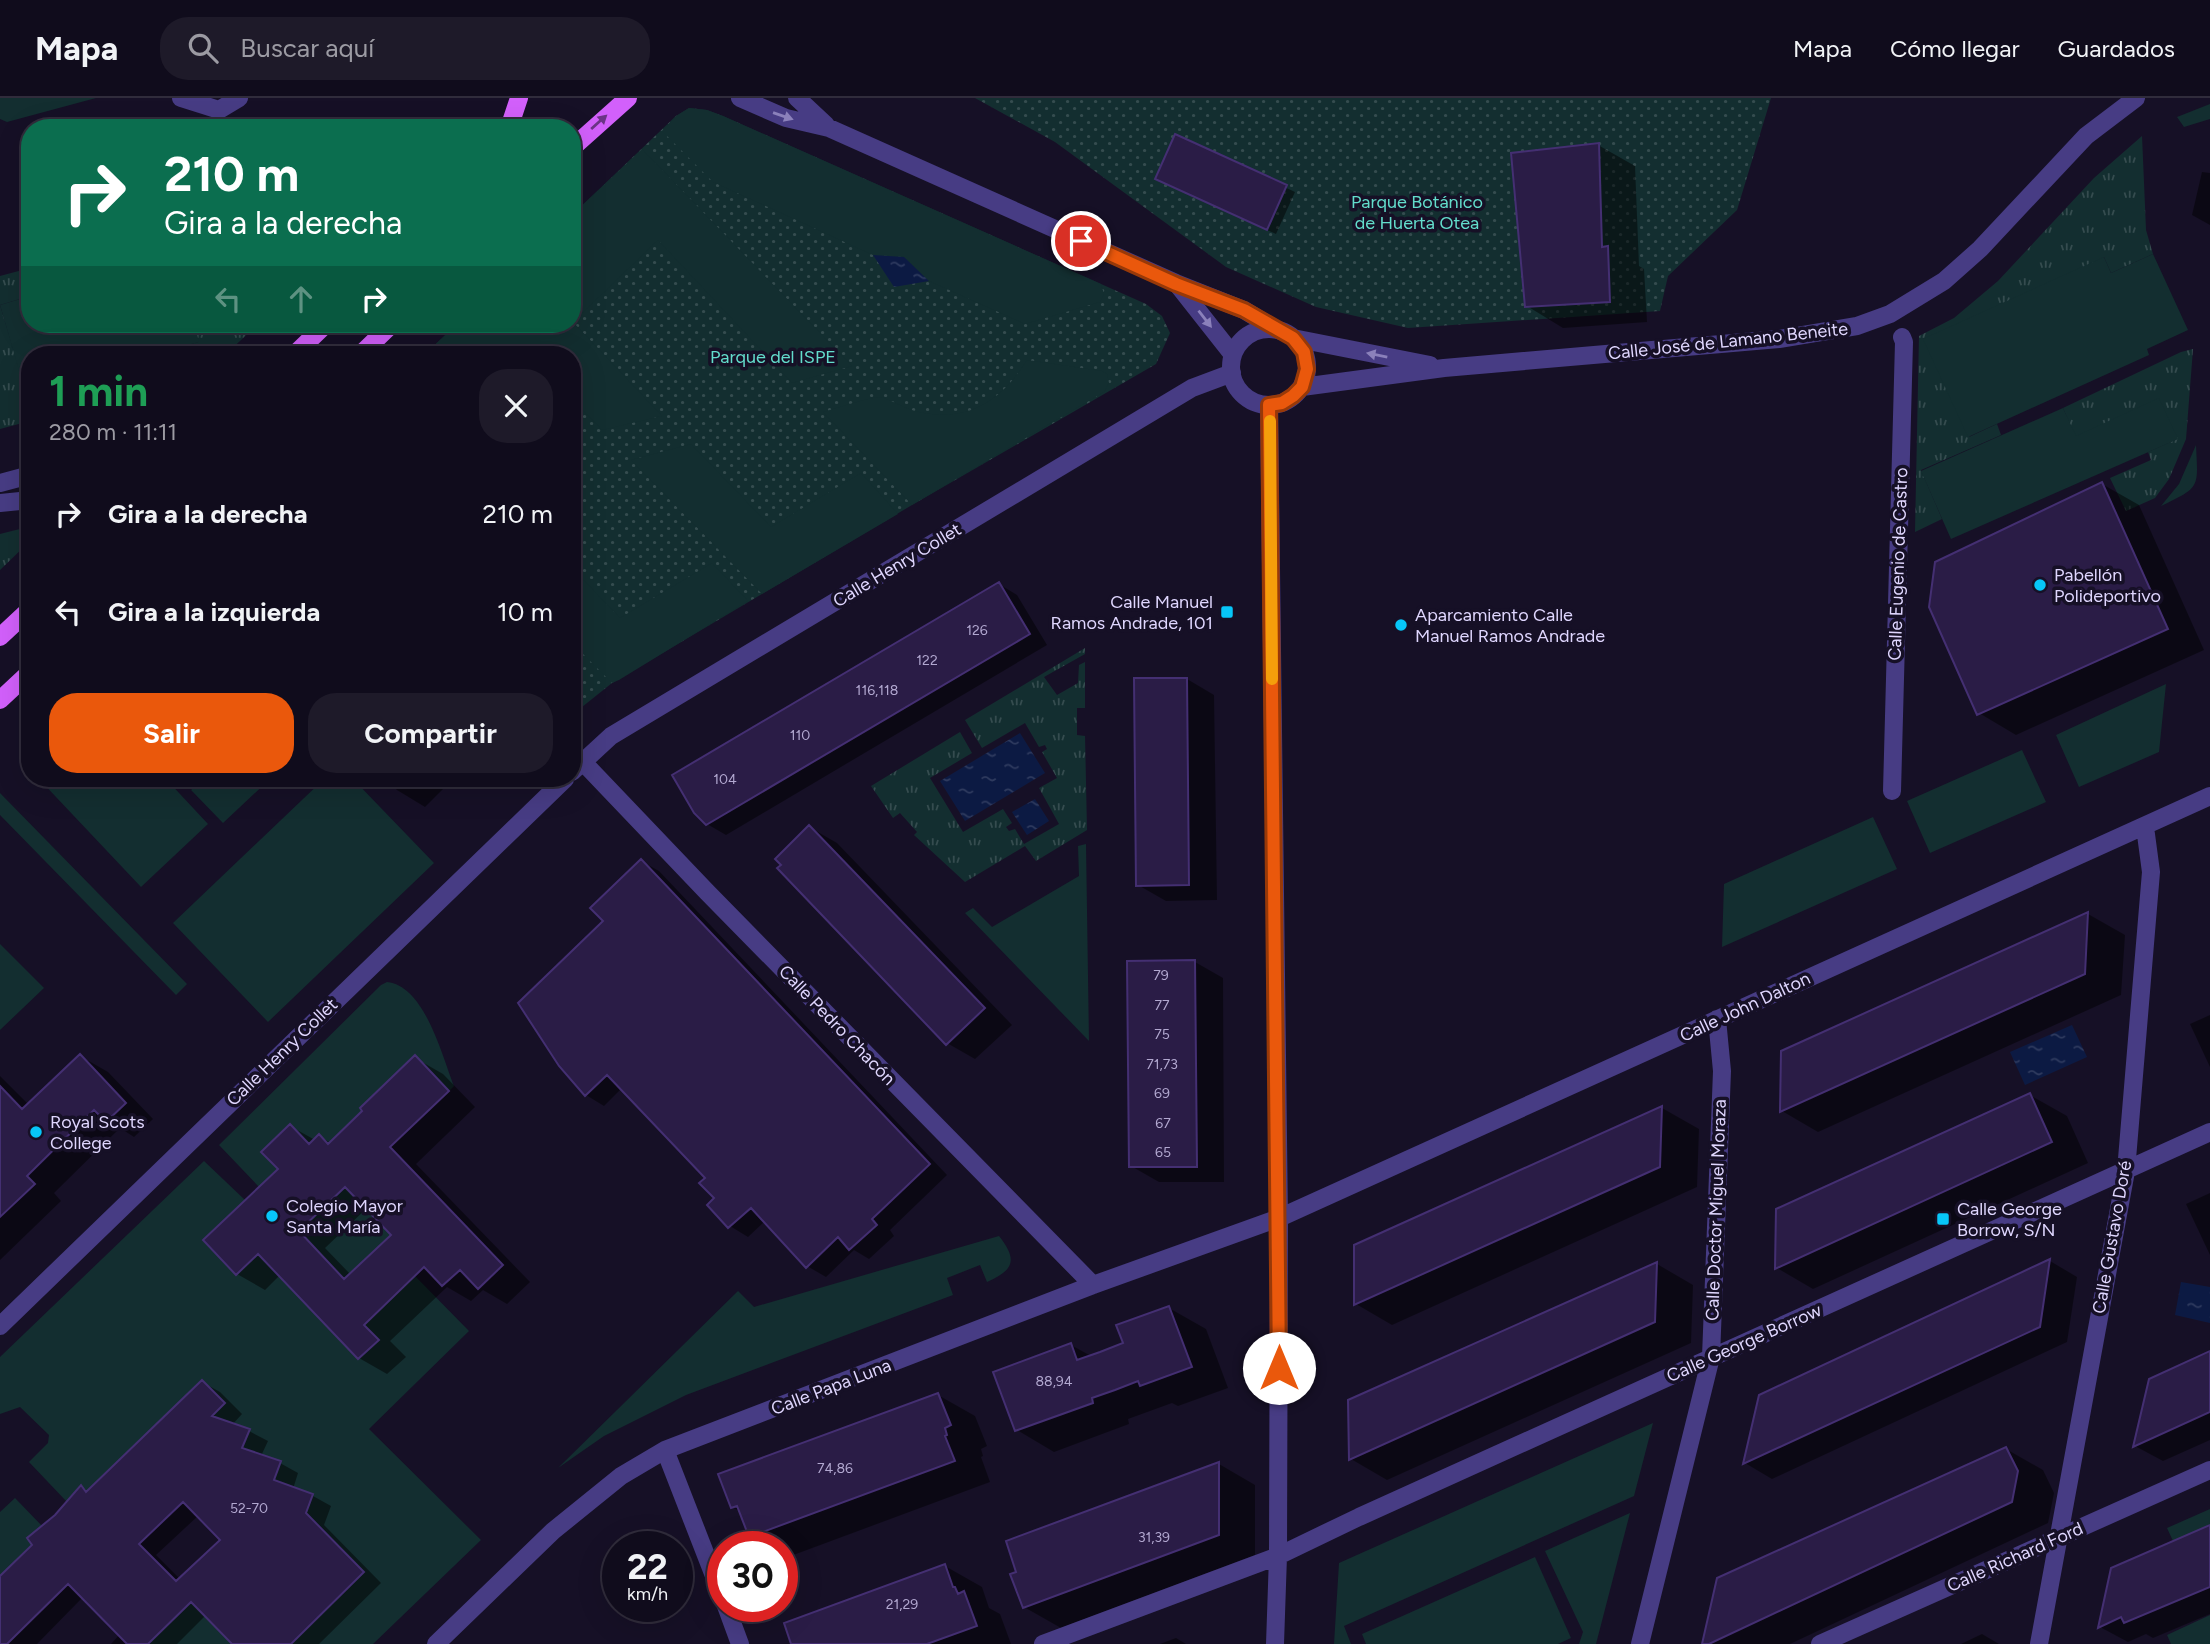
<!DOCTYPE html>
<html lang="es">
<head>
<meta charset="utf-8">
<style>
	body { margin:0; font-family:Figtree,sans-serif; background:#1e1a29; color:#f1f3f6; height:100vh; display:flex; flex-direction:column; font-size:26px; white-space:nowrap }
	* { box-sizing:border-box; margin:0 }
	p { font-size:23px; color:#9c9ba3 }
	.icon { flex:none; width:38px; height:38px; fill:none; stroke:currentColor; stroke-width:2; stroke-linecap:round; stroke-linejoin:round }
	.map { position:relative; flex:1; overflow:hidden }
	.panel { position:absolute; left:21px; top:248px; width:560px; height:441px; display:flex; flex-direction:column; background:#100c1c; border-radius:28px; box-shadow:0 7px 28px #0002,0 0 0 2px #302c3b }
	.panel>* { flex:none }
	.banner { position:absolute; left:21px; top:21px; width:560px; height:214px; border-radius:28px; box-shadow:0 7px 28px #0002,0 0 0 2px #302c3b; background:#0b6e4f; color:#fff; overflow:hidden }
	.speed { position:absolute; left:602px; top:1433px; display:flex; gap:14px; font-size:35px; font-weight:700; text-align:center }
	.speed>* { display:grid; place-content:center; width:91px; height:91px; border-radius:50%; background:#100c1c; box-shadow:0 7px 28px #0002,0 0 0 2px #302c3b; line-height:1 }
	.speed small { font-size:18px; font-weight:400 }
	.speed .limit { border:10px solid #d22; background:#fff; color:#111 }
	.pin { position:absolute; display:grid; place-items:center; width:60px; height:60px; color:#fff; margin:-30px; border:4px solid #fff; border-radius:50%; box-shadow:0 2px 7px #0007 }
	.me { position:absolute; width:77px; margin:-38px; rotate:0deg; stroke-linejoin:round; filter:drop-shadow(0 0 5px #0008) }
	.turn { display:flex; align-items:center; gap:24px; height:147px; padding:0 28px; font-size:32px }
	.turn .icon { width:91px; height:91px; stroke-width:2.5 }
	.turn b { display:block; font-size:49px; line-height:60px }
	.lanes { display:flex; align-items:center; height:66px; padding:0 28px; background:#0003; justify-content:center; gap:35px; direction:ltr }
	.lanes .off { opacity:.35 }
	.round { display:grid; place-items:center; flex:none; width:74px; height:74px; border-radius:28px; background:#1e1a29 }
	.overview { display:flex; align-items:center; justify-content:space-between; height:119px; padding:0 28px }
	h1 { font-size:42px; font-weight:700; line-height:52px; color:#1e9e55 }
	.cta { display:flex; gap:14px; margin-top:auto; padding:14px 28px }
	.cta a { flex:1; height:80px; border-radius:28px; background:#ea580c; color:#fff; font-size:28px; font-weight:700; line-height:80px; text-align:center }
	.cta a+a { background:#1e1a29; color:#f1f3f6 }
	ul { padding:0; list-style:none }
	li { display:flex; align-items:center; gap:21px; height:98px; padding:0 28px }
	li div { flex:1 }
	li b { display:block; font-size:26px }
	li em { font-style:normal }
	header { display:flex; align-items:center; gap:42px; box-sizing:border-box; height:98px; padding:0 35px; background:#100c1c; border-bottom:2px solid #302c3b }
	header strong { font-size:33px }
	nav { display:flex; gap:38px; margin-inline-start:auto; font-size:24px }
	.search { width:490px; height:63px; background:#1e1a29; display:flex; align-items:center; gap:18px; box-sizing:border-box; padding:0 24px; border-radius:28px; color:#9c9ba3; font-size:26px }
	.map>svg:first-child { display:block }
	.grass { fill:url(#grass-tufts) }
	.park { fill:url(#park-dots) }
	.garden { fill:#132e30 }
	.water { fill:url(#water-ripples) }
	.shadow { fill:#0007; fill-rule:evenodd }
	.building { fill:#2a1c46; stroke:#442f72; stroke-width:2; fill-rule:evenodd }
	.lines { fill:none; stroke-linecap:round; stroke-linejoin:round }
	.pedestrian { stroke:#473c84; stroke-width:18 }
	.minor { stroke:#473c84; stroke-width:18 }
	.primary { stroke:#d260fb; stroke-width:18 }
	.oneway { fill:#8b81bb }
	.oneway2 { fill:#6b3486 }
	.route-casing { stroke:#983908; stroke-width:18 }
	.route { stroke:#ea580c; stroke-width:12 }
	.slow { stroke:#f59e0b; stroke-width:12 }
	.poi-dot { fill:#07c6f8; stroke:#161026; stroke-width:2.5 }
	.labels { text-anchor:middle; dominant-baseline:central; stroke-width:7; stroke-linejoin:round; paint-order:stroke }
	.number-label { font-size:14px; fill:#b2a8d0 }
	.park-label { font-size:18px; fill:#63ddcc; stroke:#161026 }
	.street-label { font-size:18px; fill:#dfd6fe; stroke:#161026 }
	.poi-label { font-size:18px; fill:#dfd6fe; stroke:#161026; text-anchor:start }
</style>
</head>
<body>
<header>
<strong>Mapa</strong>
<div class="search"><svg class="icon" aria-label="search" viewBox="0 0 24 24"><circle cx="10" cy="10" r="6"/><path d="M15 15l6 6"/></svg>Buscar aquí</div>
<nav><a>Mapa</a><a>Cómo llegar</a><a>Guardados</a></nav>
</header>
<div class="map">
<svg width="2210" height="1546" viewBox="0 0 2210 1546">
	<defs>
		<pattern id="grass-tufts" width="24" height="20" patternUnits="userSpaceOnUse" patternTransform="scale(1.75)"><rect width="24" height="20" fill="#132e30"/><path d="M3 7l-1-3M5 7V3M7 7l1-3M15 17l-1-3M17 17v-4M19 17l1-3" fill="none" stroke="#354c4f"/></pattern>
		<pattern id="park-dots" width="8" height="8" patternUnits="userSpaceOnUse" patternTransform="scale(1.75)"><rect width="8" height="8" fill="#132e30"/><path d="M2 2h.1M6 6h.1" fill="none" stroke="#354c4f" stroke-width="1.8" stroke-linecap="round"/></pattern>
		<pattern id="water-ripples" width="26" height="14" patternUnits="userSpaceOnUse" patternTransform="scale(1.75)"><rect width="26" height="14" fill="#0c1a43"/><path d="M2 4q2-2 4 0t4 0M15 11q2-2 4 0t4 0" fill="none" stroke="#2f3b5f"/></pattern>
	</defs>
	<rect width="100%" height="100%" fill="#161026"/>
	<path class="grass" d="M2142 38 2146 132 2153 156 2111 175 2104 159 1969 339 1997 326 2001 337 1921 372 1942 421 1915 434 1919 238 1954 220 1998 183 2094 80Z
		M30 170V198L0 207 26 293 30 292V323L0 331V178Z
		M194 226H258L225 257H151L198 244Z
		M2193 251 2186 341 2169 381 2155 400 2126 413 2110 380 2151 362 2148 354 2177 341 2075 338 2063 310 2181 254Z
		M24 430 30 433V443L0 472V436Z
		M1085 550V556L1044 579 1057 597 1078 585 1079 567 1085 564V610H1077V637L1085 638 1087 732 1036 763 1025 748 965 784 914 737 917 734 900 715 893 720 871 688 960 634 972 655 930 680 963 734 1003 711 1012 725 1006 729 1009 733 1015 731 1024 746 1059 726 1039 690 1057 680 1042 654 1047 651 1045 647 1039 649 1025 625 982 650 965 622Z"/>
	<path class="park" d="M975 0H1771L1737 112 1668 178 1660 213 1408 230 1316 209 1226 169 1055 44Z
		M689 10 707 12 723 18 1146 206 1162 218 1170 235 1156 266 912 407 612 585 572 617V257H424L457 226H572V117L676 18Z"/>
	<path class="garden" d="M0 0H96L7 24 0 21Z
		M2210 6V21L2184 29 2177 19Z
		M689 10 707 12 723 18 1101 186 1104 196 1100 204 1025 226 929 183 904 159 873 157 713 84 662 33 676 18Z
		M642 51 852 268 792 285 658 142 573 224 662 318 602 332 572 301V257H424L457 226H572V117Z
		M2153 156 2188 232 2147 251 2149 257 1968 339 1923 241 2104 159 2111 175Z
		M30 198V226H194L199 244 151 257H30V292L25 293 0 207Z
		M1027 262 1102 273 1107 276 1109 285 1104 294 912 407 823 314C838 310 866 300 880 299 885 299 906 311 915 313 965 326 1001 304 1027 262Z
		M2159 300 2178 341 1951 441 1921 373 2063 310 2076 338Z
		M691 346 771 429 861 375 898 416 762 496 631 362Z
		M2196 347C2198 390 2201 389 2161 408L2179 386Z
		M712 465 748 503 619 582 612 585 572 545V470L620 520Z
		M2166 586 2159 654 2079 689 2056 637Z
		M2022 652 2046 704 1930 755 1907 703Z
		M39 681H166L208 726 141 789Z
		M203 681H270L223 725 191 692Z
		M324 681H353L434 765 268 924 173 825Z
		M0 695 187 886 176 897 0 717Z
		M1873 719 1897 771 1722 849 1724 786Z
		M1086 746 1089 943 965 815 973 810 992 829 1079 778 1078 748Z
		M0 846 44 890 0 932Z
		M387 884C425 888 442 958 454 988L449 993 415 958 360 1010 362 1013 328 1046 319 1036 309 1046 290 1027 278 1071 259 1089 219 1047 381 887Z
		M204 1063 245 1102 203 1143 236 1177 258 1156 358 1261 379 1242 364 1227 415 1178 469 1233 369 1331 481 1442 373 1546H291L364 1474 306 1415 313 1396 274 1382 281 1363 243 1350 250 1331 212 1318 225 1304 202 1282 87 1394 80 1387 67 1404 29 1364 48 1345 49 1337 20 1309 0 1316V1259Z
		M345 1089 391 1137 344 1181 299 1133Z
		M999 1138C1018 1162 1014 1172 987 1184L980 1167 947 1180 953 1197 686 1297 604 1338 558 1370 738 1193 754 1209Z
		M1653 1325 1634 1398 1344 1528 1351 1546H1334L1339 1465Z
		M15 1400 43 1429 27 1440 32 1447 0 1478V1414Z
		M2210 1411V1427L2173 1443 2167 1430Z
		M1630 1415 1596 1546H1579L1583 1534 1545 1453Z
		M1535 1459 1571 1540 1558 1546H1366L1362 1536Z
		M191 1504 232 1546H148Z
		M2210 1517V1546H2171L2167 1537Z"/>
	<path class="water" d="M873 157 904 159 929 183 894 189Z
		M1020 635 1045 675 965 723 940 683Z
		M1035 701 1049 723 1027 737 1012 714Z
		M2072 927 2087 959 2025 987 2010 954Z
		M2181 1184 2210 1189V1225L2175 1217Z"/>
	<path class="shadow" d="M1176 38 1295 94 1276 136 1166 85Z
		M1598 47 1635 68 1639 168 1644 171 1647 224 1563 230 1527 208Z
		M2202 74 2210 75V127L2192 117Z
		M2102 386 2139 407 2204 552 2016 637 1979 615Z
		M999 486 1017 497 1047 547 726 737 707 726Z
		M1187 581 1214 597 1217 802 1166 803 1138 787Z
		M386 681H442L437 685 443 691 425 709 397 692Z
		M809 729 837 745 1012 927 975 961 947 945Z
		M641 763 659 773 947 1077 890 1132 894 1138 869 1161 854 1152 826 1179 807 1168 765 1123 748 1139 730 1128 708 1080 622 990 604 1008 586 997 605 823Z
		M2088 816 2125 837 2121 897 1818 1034 1782 1013 1783 955Z
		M1195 864 1223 880 1224 1084H1159L1131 1068Z
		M2210 917V969L2190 926Z
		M80 958 108 974 153 1021 134 1039 120 1030 54 1095 61 1103 0 1162V978L29 1007Z
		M415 960 443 976 475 1009 416 1066 530 1184 507 1206 483 1192 471 1203 447 1189 390 1243 406 1259 387 1276 359 1260 280 1177 265 1192 237 1176 280 1071 290 1028 315 1042 319 1038 331 1045ZM367 1110 393 1137 351 1177 325 1150Z
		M2030 997 2067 1018 2088 1065 1813 1191 1777 1170Z
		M1662 1010 1699 1031 1697 1089 1392 1227 1356 1206V1148Z
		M2210 1095V1157L2186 1106Z
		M2050 1163 2077 1179 2067 1244 1772 1381 1745 1365 1760 1298Z
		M1657 1166 1693 1187 1691 1245 1387 1382 1351 1361 1350 1304Z
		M1169 1210 1206 1231 1228 1290 1178 1308 1172 1305 1128 1321 1129 1326 1054 1354 1017 1332 1071 1247 1091 1258 1125 1246Z
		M2210 1255V1342L2163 1363 2135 1348Z
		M202 1284 220 1294 242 1316 232 1327 249 1333 268 1343 261 1358 280 1365 298 1375 293 1391 313 1398 331 1408 324 1427 381 1485 319 1546H234L206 1517 177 1546H111L120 1536 83 1499 37 1546H0V1481L34 1447 81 1389 89 1394ZM199 1417 223 1442 180 1481 156 1457Z
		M938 1297 975 1318 987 1348 981 1351 983 1358 981 1359 990 1384 788 1459 782 1456V1449H771L751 1438 741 1414 732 1409Z
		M2006 1351 2043 1372 2054 1395 2048 1425 1790 1546H1704Z
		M1219 1366 1255 1387V1457L1061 1530 1024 1509Z
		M2210 1429V1516L2153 1540 2146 1536 2128 1544 2100 1529Z
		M945 1468 982 1489 989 1510 1000 1516 1011 1546H792Z
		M1982 1536 1999 1546H1961Z
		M1176 1540 1186 1546H1160Z"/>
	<path class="building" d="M1175 36 1287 87 1267 132 1155 81Z
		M1599 45 1602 149 1608 148 1610 204 1525 209 1511 55Z
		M2102 384 2168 531 1977 617 1929 509 1935 464Z
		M999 484 1030 536 706 727 694 715 672 677Z
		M1134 580H1187L1189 787 1136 788Z
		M809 727 985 910 946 947 777 770 781 767 775 761Z
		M641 761 930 1066 872 1121 877 1127 849 1152 838 1139 806 1170 751 1110 728 1130 707 1107 714 1100 699 1085 705 1080 607 977 585 998 559 968 518 905 603 823 590 810Z
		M2088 814 2085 876 1780 1014 1781 953Z
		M1195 862 1197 1069H1129L1127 863Z
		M80 956 126 1005 106 1024 94 1012 27 1078 35 1086 0 1119V988L22 1011Z
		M415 957 449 993 390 1049 503 1167 478 1191 460 1172 442 1188 424 1169 364 1227 379 1242 358 1261 258 1156 236 1177 203 1142 278 1071 261 1054 290 1026 309 1046 319 1036 328 1046 362 1013 360 1010ZM345 1089 391 1137 344 1181 299 1133Z
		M2030 995 2052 1044 1775 1171 1776 1111Z
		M1662 1008 1660 1069 1354 1207V1147Z
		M2050 1161 2040 1229 1743 1366 1759 1297Z
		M1657 1164 1655 1224 1349 1362 1348 1302Z
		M1169 1208 1192 1269 1140 1288 1138 1283 1115 1292 1092 1300 1093 1305 1015 1333 993 1274 1071 1245 1077 1262 1100 1254 1123 1245 1116 1227Z
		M2210 1253V1314L2133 1349 2149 1281Z
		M202 1282 225 1305 212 1318 250 1331 242 1350 281 1363 274 1382 313 1396 306 1415 364 1474 291 1546H232L191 1504 148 1546H127L68 1486 7 1546H0V1478L32 1447 27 1440 55 1417 81 1387 86 1394ZM183 1404 220 1442 176 1483 139 1446Z
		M938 1295 951 1327 945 1330 947 1337 945 1338 955 1363 749 1439 737 1408 731 1410 718 1376Z
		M2006 1349 2018 1373 2012 1404 1709 1546H1702L1717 1480Z
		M1219 1364V1437L1023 1510 1010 1476 1016 1474 1006 1443Z
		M2210 1427V1489L2124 1525 2121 1519 2098 1530 2111 1470Z
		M945 1466 953 1489H955L958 1496 964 1493 977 1528 927 1546H791L784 1525Z"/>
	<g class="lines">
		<path class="pedestrian" d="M181 0 219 12 239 0
			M1892 693 1904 244 1902 239"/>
		<path class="minor" d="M740 0 786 20 829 30 1176 185 1244 212 1277 232
			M797 0 826 27
			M1177 186 1233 257
			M1231 269a38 38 0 1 1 76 0a38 38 0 1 1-76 0Z
			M1293 240 1430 267
			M1302 289 1444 270 1779 241 1857 228 1890 216 1944 183 1980 151 2086 38 2136 0
			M1269 307 1279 1120 1278 1458 1275 1546
			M0 385 30 377
			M0 405 30 402
			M583 664 707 794 1093 1187
			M572 674 611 638 1192 290 1232 275
			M0 1228 565 681
			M665 1352 723 1501
			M726 1508 740 1546
			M436 1546 553 1433 621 1378 665 1352 1093 1187 1279 1120 2210 698
			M1043 1546 1278 1458 1359 1419 2210 1034
			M1640 1546 1711 1259 1722 973 1717 921
			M1820 1546 2210 1372
			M2039 1546 2126 1073 2151 774 2145 729"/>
		<path class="primary" d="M509 30 519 0
			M572 50 628 0
			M294 257 326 226
			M360 257 392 226
			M0 539 30 511
			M0 602 30 574"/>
	</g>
	<defs><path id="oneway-solid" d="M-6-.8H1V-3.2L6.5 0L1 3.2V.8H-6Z" transform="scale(1.75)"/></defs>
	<g class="oneway">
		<use href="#oneway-solid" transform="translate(783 18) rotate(19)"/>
		<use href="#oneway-solid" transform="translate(1205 221) rotate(52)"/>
		<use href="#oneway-solid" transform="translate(1377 257) rotate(-169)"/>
	</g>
	<use class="oneway2" href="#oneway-solid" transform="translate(599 24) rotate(-42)"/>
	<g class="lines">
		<g class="route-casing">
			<path id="route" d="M1081 143 1176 186 1244 212 1293 240 1304 254 1307 271 1302 289 1293 298 1282 305 1269 307 1279 1270"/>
		</g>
		<use href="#route" class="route"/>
		<path class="slow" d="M1270 323 1272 581"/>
	</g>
	<g class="poi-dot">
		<circle cx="2040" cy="487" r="7"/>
		<rect x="1220" y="507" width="14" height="14" rx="3.5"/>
		<circle cx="1401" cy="527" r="7"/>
		<circle cx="36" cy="1034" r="7"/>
		<circle cx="272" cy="1118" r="7"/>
		<rect x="1936" y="1114" width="14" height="14" rx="3.5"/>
	</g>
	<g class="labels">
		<g class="number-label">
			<text x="977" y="532">126</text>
			<text x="927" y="562">122</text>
			<text x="877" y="592">116,118</text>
			<text x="800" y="637">110</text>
			<text x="725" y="681">104</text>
			<text x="1161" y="877">79</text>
			<text x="1162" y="907">77</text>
			<text x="1162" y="936">75</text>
			<text x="1162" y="966">71,73</text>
			<text x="1162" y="995">69</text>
			<text x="1163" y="1025">67</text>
			<text x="1163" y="1054">65</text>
			<text x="1054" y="1283">88,94</text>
			<text x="835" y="1370">74,86</text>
			<text x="249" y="1410">52-70</text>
			<text x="1154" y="1439">31,39</text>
			<text x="902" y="1506">21,29</text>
		</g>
		<g class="park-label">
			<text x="1417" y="104">Parque Botánico<tspan x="1417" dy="21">de Huerta Otea</tspan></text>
			<text x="773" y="259">Parque del ISPE</text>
		</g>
		<g class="street-label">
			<text transform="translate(1728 243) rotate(-6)">Calle José de Lamano Beneite</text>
			<text transform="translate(1898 466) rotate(-88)">Calle Eugenio de Castro</text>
			<text transform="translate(897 467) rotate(-31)">Calle Henry Collet</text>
			<text transform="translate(1745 909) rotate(-25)">Calle John Dalton</text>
			<text transform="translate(837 927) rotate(46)">Calle Pedro Chacón</text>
			<text transform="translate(282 954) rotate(-44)">Calle Henry Collet</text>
			<text transform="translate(1716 1112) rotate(-88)">Calle Doctor Miguel Moraza</text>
			<text transform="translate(2112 1139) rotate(-80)">Calle Gustavo Doré</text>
			<text transform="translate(1744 1245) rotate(-24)">Calle George Borrow</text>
			<text transform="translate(831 1289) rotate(-21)">Calle Papa Luna</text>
			<text transform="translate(2015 1459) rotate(-24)">Calle Richard Ford</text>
		</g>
		<g class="poi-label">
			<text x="2054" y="477">Pabellón<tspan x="2054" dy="21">Polideportivo</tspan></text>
			<text x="1213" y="504" text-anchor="end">Calle Manuel<tspan x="1213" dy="21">Ramos Andrade, 101</tspan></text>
			<text x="1415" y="517">Aparcamiento Calle<tspan x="1415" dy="21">Manuel Ramos Andrade</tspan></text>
			<text x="50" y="1024">Royal Scots<tspan x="50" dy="21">College</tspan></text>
			<text x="286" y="1108">Colegio Mayor<tspan x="286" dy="21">Santa María</tspan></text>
			<text x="1957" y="1111">Calle George<tspan x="1957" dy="21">Borrow, S/N</tspan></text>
		</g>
	</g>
</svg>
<div class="speed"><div>22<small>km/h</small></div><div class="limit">30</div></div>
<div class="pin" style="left:1081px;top:143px;background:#d93025"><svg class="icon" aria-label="arrive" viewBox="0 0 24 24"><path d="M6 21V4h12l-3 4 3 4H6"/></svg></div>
<svg class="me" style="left:1279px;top:1270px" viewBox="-20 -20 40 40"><circle r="19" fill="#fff"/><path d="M0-13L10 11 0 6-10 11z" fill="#ea580c"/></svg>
<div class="banner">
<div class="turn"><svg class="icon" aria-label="right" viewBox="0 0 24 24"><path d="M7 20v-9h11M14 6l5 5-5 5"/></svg><div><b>210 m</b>Gira a la derecha</div></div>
<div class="lanes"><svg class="icon off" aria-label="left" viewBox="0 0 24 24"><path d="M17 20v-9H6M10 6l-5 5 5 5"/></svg><svg class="icon off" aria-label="ahead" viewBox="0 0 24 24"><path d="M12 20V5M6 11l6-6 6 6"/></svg><svg class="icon" aria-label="right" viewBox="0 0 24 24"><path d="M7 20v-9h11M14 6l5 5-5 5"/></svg></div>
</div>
<section class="panel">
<div class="overview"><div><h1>1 min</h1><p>280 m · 11:11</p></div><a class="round"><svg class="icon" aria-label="close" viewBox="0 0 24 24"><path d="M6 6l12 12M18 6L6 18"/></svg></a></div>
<ul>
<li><svg class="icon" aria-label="right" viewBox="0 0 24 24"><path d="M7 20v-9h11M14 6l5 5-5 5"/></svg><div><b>Gira a la derecha</b></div><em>210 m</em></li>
<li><svg class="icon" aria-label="left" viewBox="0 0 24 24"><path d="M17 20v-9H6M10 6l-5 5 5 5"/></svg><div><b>Gira a la izquierda</b></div><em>10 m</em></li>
</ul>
<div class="cta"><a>Salir</a><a>Compartir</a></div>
</section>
</div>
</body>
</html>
